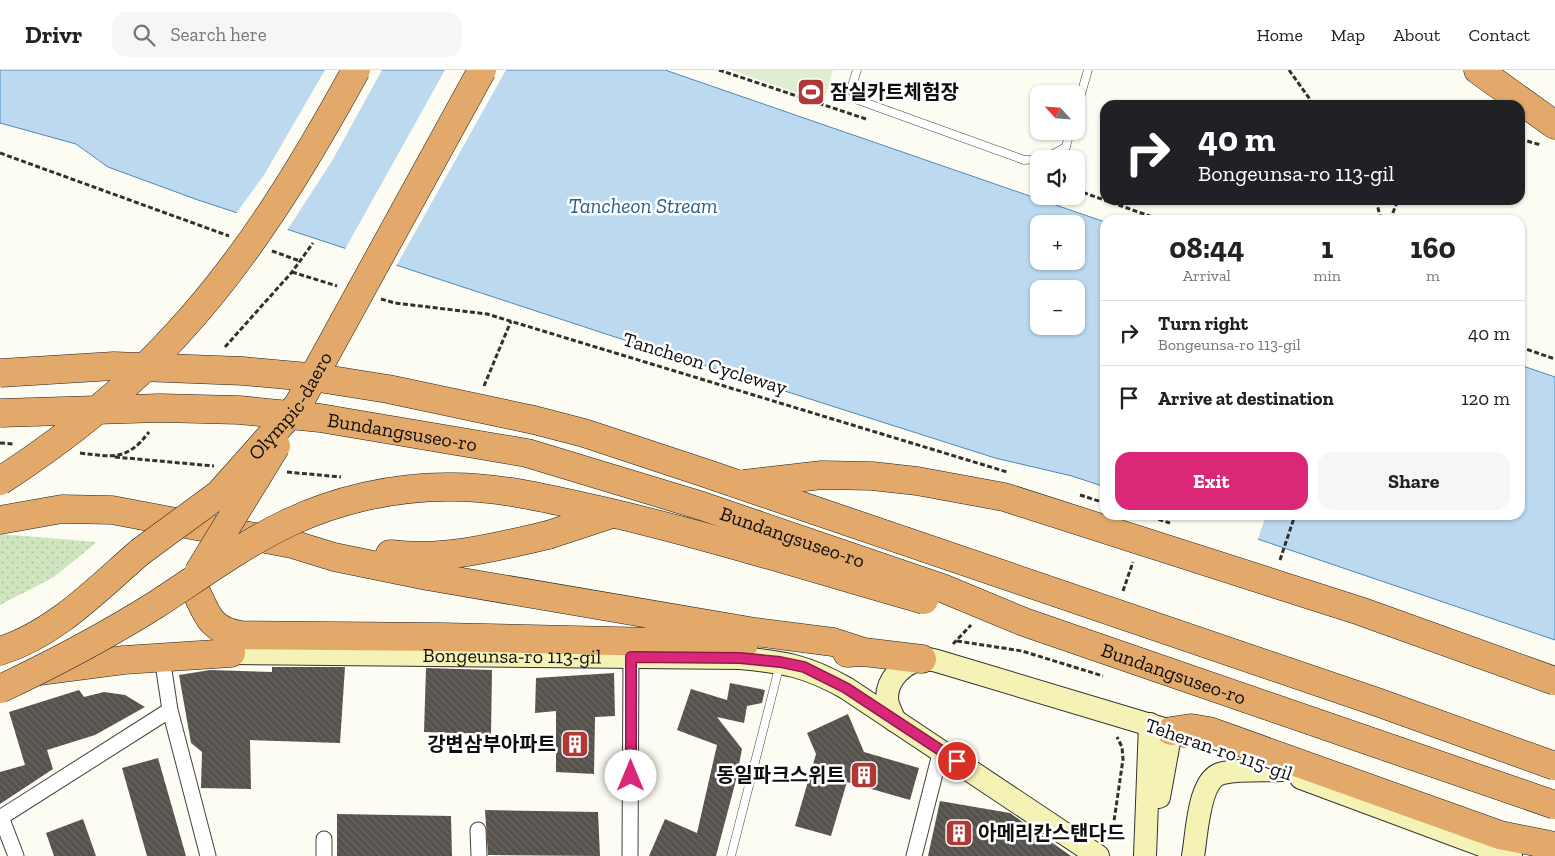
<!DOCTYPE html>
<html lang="en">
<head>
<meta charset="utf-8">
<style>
	body { margin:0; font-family:"Zilla Slab","Noto Sans KR",serif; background:#f6f6f6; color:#222; height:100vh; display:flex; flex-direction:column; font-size:19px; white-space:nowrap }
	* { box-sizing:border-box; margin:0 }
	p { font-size:16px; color:#767676 }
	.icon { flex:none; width:28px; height:28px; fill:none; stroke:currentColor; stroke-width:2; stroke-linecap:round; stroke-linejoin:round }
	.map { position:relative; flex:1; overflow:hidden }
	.panel { position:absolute; left:1100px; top:145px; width:425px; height:305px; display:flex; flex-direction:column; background:#fff; border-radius:15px; box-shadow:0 1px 4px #0004 }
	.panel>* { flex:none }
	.banner { position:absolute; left:1100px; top:30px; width:425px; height:105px; border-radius:15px; box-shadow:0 1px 4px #0004; background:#202124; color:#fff; overflow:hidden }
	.needle { width:32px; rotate:296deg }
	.controls { position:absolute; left:1030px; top:15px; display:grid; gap:10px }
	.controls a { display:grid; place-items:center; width:55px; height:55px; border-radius:10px; background:#fff; box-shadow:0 1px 4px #0004; font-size:25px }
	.pin { position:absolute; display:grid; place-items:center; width:42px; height:42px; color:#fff; margin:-21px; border:2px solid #fff; border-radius:50%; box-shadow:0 1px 5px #0007 }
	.me { position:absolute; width:55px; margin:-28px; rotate:0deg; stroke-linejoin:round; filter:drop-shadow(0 0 4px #0008) }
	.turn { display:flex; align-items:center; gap:18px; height:105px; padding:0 15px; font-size:22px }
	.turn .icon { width:65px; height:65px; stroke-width:2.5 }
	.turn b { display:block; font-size:35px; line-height:42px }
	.eta { display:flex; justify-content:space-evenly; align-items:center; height:85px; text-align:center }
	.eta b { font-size:30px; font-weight:700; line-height:35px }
	.primary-button { display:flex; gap:10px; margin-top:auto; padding:10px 15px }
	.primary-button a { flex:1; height:58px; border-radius:15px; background:#db2777; color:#fff; font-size:20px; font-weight:700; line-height:58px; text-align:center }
	.primary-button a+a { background:#f6f6f6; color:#222 }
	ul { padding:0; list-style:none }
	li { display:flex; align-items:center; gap:15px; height:65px; padding:0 15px; border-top:1px solid #e0e0e0 }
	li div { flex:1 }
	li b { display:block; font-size:19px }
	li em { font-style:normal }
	header { display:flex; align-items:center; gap:30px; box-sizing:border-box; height:70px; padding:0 25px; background:#fff; border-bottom:1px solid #e0e0e0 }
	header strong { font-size:24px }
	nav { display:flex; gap:28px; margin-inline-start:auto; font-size:18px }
	.search { width:350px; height:45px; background:#f6f6f6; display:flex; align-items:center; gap:12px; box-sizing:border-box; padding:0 18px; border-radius:15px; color:#767676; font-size:19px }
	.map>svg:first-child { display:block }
	.grass { fill:url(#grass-dots) }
	.pitch { fill:#e1edd0 }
	.water { fill:#bcd9ef; stroke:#4c89bd; fill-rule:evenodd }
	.pier { fill:#fdfcf2 }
	.building { fill:url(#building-back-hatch) }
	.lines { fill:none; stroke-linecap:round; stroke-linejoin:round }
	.lane-casing { stroke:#424242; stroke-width:9 }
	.street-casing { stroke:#424242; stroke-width:17 }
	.secondary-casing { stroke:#313131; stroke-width:24 }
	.highway-casing { stroke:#202020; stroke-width:29 }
	.path { stroke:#313131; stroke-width:3; stroke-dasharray:5 2.5; stroke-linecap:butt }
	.lane { stroke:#fff; stroke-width:8 }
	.street { stroke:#fff; stroke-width:15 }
	.secondary { stroke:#f5f2b5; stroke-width:22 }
	.highway { stroke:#e2a96b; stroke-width:28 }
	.highway-bridge-casing { stroke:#202020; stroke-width:29; stroke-linecap:butt }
	.highway-bridge { stroke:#e2a96b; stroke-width:28 }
	.route-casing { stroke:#8e194d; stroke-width:12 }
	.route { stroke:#db2777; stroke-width:9 }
	.labels { text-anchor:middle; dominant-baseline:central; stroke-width:5; stroke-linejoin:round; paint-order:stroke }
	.poi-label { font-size:20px; font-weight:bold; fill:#0f0f0f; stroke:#fff; text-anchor:start }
	.street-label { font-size:20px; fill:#0f0f0f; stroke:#fff }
	.water-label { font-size:21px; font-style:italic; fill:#275c91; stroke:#fff }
</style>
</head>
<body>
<header>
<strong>Drivr</strong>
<div class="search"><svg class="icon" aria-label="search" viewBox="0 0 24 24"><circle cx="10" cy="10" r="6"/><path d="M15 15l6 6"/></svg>Search here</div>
<nav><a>Home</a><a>Map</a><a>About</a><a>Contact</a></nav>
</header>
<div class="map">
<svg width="1555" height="786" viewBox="0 0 1555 786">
	<defs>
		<pattern id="grass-dots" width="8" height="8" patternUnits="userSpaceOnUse" patternTransform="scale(1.25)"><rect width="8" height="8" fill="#d0e4bf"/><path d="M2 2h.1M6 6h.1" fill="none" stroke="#b1c2a3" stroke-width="1.8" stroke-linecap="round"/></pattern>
		<pattern id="building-back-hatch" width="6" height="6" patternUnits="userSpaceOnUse" patternTransform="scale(1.25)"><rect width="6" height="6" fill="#56514c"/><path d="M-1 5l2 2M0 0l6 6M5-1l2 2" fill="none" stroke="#696561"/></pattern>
	</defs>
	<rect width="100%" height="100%" fill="#fdfcf2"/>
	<path class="grass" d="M0 464 97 472 54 507 0 535Z"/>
	<path class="pitch" d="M730 0H833L824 32Z"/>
	<path class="water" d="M0 0H665L1105 152V417L1072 406 995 388 609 265 198 130 108 97 76 74 0 53ZM1039 154H1076V191H1039ZM1039 219H1076V256H1039Z
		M1520 295 1555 307V570L1187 445H1520Z"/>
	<path class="pier" d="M325 0H382L332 91 286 162 235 145 264 105Z
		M445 0H506L395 198 344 181Z
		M1190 445H1266L1257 472 1189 448Z"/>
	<path class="building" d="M272 597H345L340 673 250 670 251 719 201 718 202 682 191 673 179 605 210 600 272 602Z
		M426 598 492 600 491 664 424 662Z
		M614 603 615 646 595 647 594 704 556 702V641L535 643 536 608Z
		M730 613 765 620 762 633 747 636 744 653 717 647 742 679 736 710 716 786H649L665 749 697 763 717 675 677 660 691 619 727 630Z
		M79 620 84 627 104 622 125 625 145 637 95 665 47 680 53 699 0 734V702L25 695 9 642Z
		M848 644 864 682 919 698 910 730 847 712 831 766 795 756 816 684 807 663Z
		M158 688 186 786H147L122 698Z
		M940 731 1010 743 1071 786H928Z
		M485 740 598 742 600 786 488 785Z
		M337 744 451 746 452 786H337Z
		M83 749 96 786H54L46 763Z"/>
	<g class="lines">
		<g class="lane-casing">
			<path id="lane" d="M857 0 851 19 858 30 1024 90 1039 89
				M1076 41 1088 0
				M1044 89 1066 77 1070 61
				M731 786 780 594"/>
		</g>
		<g class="street-casing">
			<path id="street" d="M162 587 170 640 208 786
				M1 747 16 786
				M0 748 170 640
				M478 760 479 786
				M324 786V769
				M630 786 631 587
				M914 786 941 680"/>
		</g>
		<g class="secondary-casing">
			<g id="secondary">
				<path id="s1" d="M231 583 740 588C784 592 807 596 846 618L1098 786"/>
				<path d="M895 651C892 644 887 635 887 628 887 609 903 593 922 589 926 588 933 590 937 591L1187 666"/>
				<path d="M1301 708 1511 786"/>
				<path d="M1159 727 1171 661"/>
				<path d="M1145 786 1150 654"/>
				<path d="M1193 786C1197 765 1198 707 1223 703 1242 699 1263 701 1282 700"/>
			</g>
		</g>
		<g class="highway-casing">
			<path id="highway" d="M1478 0 1555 55
				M0 450 62 439 112 440 292 474 334 487 427 506 755 562 833 572 864 582
				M390 484C444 491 496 477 548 465
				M192 513C206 540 207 560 241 565L443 567 744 574
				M0 581C55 564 97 519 140 482
				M847 583 864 582 922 589
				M39 601 124 590 231 583
				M1171 661 1191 658 1209 661 1500 765 1555 776"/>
		</g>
		<path class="path" d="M719 0 866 49
			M1289 0 1314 35
			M1520 69 1541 75
			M0 83 229 166
			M1031 104 1039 107
			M1076 120 1161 150
			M1376 130 1381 150
			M1390 150 1398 130
			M272 181 300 191
			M292 202 337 216
			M381 229 395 233 487 244 1007 402
			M225 277 292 202 313 173
			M1520 277 1555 289
			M484 316 511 251
			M0 373 14 374
			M80 383C113 387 127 391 149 362
			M115 387 214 396
			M287 402 341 407
			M1080 425 1105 433
			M1144 445 1170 453
			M1280 490 1295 445
			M1123 521 1133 492
			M957 571 1022 581 1103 606
			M953 574 971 555
			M1112 765 1123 689 1122 677 1117 667"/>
		<use href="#lane" class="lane"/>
		<use href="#street" class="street"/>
		<use href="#secondary" class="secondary"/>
		<use href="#highway" class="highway"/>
		<g class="highway-bridge-casing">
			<g id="highway-bridge">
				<path d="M0 303 114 296 243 301 319 308 388 319 534 350 584 363 705 403 1377 632 1555 696"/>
				<path id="s2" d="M0 343 160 338 239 340 320 348 527 383 702 436 942 518 1024 552 1555 735"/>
				<path d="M0 411C62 371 125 321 175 266 248 188 305 93 356 0"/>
				<path d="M744 414 822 405 872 406 917 411 1004 427 1360 541 1555 611"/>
				<path d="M548 465 612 444"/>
				<path id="s3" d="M140 482 219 424 298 335 482 0"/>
				<path d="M198 503 276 376"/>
				<path d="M0 619C55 593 106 566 157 534 200 506 242 475 288 453 336 430 393 417 447 417 500 416 552 430 603 441 711 466 818 500 924 530"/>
			</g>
		</g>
		<use href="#highway-bridge" class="highway-bridge"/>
	</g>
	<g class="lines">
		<g class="route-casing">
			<path id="route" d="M631 706V587L740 588 780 592 804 597 846 618 957 691"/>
		</g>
		<use href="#route" class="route"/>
	</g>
	<defs>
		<g id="stadium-square" transform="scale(1.4375)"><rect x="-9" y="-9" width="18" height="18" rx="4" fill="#ae3937" stroke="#fff"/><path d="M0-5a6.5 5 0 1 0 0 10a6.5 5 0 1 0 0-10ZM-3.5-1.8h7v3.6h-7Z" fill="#fff"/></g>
		<g id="building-square" transform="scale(1.4375)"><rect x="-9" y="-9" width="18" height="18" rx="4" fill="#ae3937" stroke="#fff"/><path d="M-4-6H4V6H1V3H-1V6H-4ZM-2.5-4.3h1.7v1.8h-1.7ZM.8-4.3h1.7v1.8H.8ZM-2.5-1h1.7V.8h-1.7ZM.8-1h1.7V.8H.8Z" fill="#fff"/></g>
	</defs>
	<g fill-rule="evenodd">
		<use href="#stadium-square" x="811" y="22"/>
		<use href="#building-square" x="575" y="674"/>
		<use href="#building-square" x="864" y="705"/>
		<use href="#building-square" x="959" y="763"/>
	</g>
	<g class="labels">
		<g class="poi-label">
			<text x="830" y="22">잠실카트체험장</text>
			<text x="556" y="674" text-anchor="end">강변삼부아파트</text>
			<text x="845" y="705" text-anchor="end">동일파크스위트</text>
			<text x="978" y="763">아메리칸스탠다드</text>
		</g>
		<g class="street-label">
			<text transform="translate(705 293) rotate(17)">Tancheon Cycleway</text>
			<text stroke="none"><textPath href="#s3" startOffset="212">Olympic-daero</textPath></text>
			<text stroke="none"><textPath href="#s2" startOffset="404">Bundangsuseo-ro</textPath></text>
			<text stroke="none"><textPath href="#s2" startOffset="809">Bundangsuseo-ro</textPath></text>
			<text stroke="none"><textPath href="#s1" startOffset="281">Bongeunsa-ro 113-gil</textPath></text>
			<text stroke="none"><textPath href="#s2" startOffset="1214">Bundangsuseo-ro</textPath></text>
			<text transform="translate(1219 679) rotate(19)">Teheran-ro 115-gil</text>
		</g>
		<g class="water-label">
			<text x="643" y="135">Tancheon Stream</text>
		</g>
	</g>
</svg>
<div class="controls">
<a><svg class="needle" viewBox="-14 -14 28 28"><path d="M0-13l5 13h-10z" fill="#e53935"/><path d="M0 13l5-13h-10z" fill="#767676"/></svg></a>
<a><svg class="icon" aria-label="sound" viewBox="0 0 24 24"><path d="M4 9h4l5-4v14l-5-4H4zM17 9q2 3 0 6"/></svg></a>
<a>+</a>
<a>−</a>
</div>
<div class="pin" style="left:957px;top:691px;background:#d93025"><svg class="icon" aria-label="arrive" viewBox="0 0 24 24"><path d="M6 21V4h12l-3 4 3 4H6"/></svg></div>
<svg class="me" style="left:631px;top:706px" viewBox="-20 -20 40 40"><circle r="19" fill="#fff"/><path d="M0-13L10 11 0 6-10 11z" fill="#db2777"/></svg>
<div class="banner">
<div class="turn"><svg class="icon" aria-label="right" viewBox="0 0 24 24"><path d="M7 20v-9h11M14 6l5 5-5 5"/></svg><div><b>40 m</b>Bongeunsa-ro 113-gil</div></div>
</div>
<section class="panel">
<div class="eta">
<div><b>08:44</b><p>Arrival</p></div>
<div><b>1</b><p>min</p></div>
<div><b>160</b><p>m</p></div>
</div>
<ul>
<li><svg class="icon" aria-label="right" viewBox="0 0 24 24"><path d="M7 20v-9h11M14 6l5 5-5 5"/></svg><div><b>Turn right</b><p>Bongeunsa-ro 113-gil</p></div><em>40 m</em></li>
<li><svg class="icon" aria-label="arrive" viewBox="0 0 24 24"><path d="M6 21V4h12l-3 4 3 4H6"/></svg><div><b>Arrive at destination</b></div><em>120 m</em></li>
</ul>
<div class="primary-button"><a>Exit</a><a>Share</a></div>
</section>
</div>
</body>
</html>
